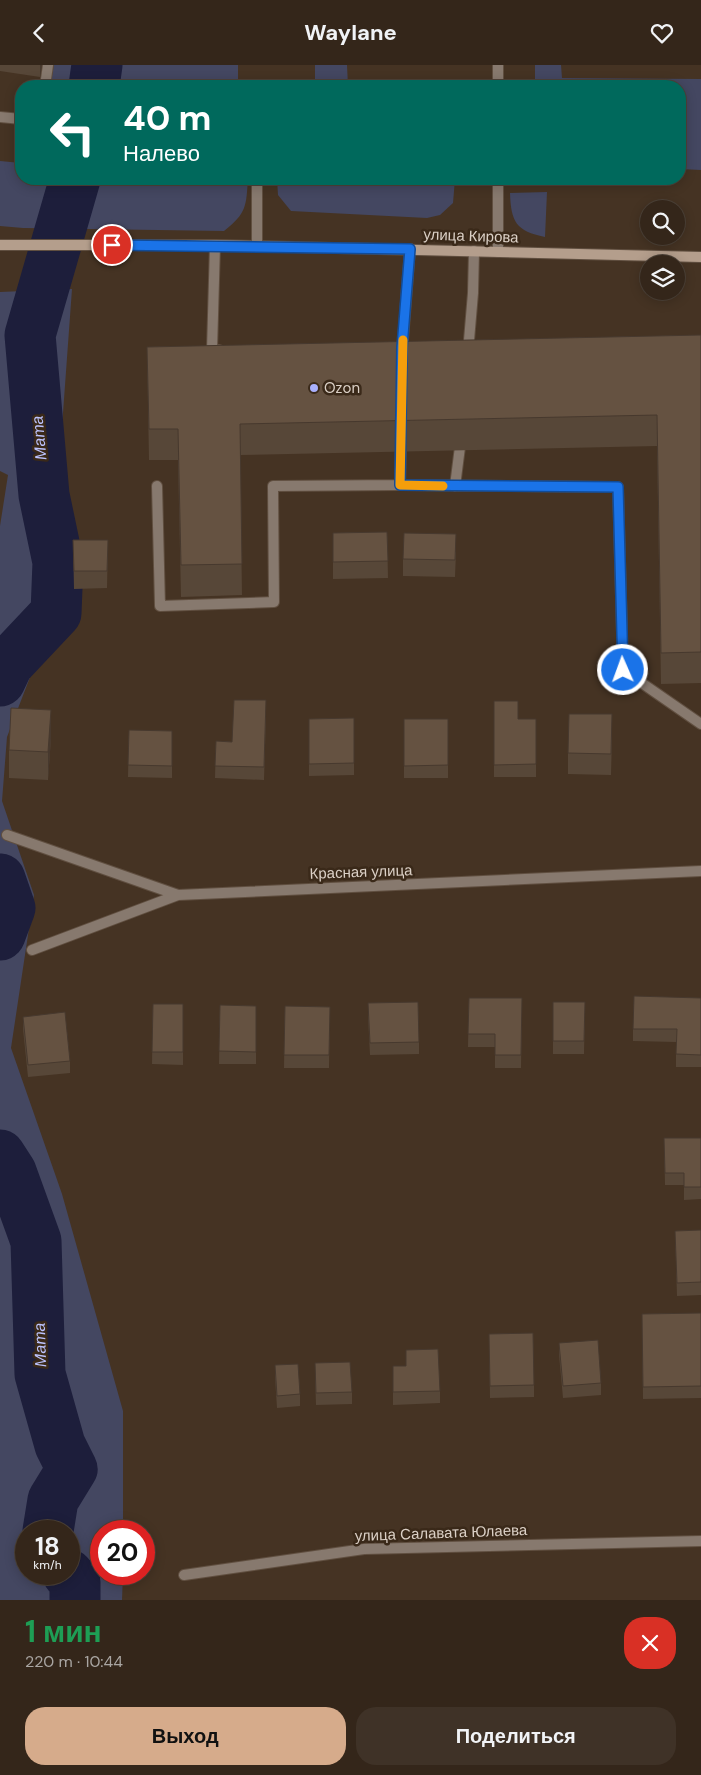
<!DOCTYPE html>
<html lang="ru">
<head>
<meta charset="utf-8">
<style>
	body { margin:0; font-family:"DM Sans",sans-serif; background:#3f3227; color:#f1f3f6; height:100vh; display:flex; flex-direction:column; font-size:19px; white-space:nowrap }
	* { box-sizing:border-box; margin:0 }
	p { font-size:16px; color:#a9a5a2 }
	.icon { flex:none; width:28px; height:28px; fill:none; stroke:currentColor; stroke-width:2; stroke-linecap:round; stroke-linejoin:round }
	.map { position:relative; height:1535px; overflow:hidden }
	.drawer { display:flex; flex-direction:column; background:#34261a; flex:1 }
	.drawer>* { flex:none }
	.banner { position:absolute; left:15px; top:15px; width:671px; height:105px; border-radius:20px; box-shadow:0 2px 12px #0003,0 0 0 1px #4e4339; background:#00695c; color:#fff; overflow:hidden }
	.tools { position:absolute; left:640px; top:135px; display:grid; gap:10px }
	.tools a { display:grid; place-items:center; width:45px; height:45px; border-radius:50%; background:#34261a; box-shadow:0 2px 12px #0003,0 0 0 1px #4e4339; font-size:25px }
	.speed { position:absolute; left:15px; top:1455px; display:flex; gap:10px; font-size:25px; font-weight:700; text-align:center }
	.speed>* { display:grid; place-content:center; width:65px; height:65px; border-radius:50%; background:#34261a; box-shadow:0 2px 12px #0003,0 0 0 1px #4e4339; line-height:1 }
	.speed small { font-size:12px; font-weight:400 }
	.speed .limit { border:8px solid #d22; background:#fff; color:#111 }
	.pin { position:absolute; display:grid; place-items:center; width:42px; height:42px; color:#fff; margin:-21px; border:2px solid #fff; border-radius:50%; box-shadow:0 1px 5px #0007 }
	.me { position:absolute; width:55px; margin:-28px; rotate:358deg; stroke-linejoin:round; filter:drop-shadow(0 0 4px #0008) }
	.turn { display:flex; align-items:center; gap:18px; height:105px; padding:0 25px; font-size:22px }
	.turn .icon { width:65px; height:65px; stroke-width:2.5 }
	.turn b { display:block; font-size:35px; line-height:42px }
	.round { display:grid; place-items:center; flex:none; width:52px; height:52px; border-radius:20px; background:#3f3227 }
	.head { display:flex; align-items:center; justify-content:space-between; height:85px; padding:0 25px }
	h1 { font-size:30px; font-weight:700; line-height:38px; color:#1e9e55 }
	.button { display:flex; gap:10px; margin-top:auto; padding:10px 25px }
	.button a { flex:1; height:58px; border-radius:20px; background:#d6ab8b; color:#111; font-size:20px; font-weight:700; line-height:58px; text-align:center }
	.button a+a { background:#3f3227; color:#f1f3f6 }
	header { display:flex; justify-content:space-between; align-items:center; height:65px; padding:0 25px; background:#34261a; font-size:22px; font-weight:700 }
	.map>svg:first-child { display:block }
	.green { fill:#444761; fill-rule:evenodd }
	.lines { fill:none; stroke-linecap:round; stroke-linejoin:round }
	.river { stroke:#1d1e3b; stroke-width:51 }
	.service-casing { stroke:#604f40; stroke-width:12 }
	.minor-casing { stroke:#604f40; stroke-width:12 }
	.secondary-casing { stroke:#604f40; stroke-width:12 }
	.service { stroke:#87796e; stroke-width:10 }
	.minor { stroke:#87796e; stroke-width:10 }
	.secondary { stroke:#b49e8c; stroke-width:10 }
	.wall { fill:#574738 }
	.shaded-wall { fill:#47392e }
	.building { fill:#655241; stroke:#47392e }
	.route-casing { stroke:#114b97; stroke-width:12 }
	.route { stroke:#1a73e8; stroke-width:9 }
	.slow { stroke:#f59e0b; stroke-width:9 }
	.poi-dot { fill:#a9b0fc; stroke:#3a2919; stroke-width:2 }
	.labels { text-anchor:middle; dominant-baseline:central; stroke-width:5; stroke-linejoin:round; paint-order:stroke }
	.street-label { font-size:15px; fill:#dbd0c6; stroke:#3a2919 }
	.poi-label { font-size:15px; fill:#dbd0c6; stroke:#3a2919; text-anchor:start }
	.water-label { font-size:16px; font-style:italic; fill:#bcc3fe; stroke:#3a2919 }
</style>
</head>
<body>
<header><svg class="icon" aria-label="back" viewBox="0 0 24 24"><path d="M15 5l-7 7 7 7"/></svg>Waylane<svg class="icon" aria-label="heart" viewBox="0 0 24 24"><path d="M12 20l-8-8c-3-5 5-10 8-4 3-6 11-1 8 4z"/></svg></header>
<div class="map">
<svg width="701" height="1535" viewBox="0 0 701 1535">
	<rect width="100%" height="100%" fill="#453323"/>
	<path class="green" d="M54 0H238V21H50Z
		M315 0H347L348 21H315Z
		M535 0H561L562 13 701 14V105L680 104V21H535Z
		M0 96 21 98V114H248C246 141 247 148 224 166L23 163 0 161Z
		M277 114H455L453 138 440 150 427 153 291 146 278 130Z
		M547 127 545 172C516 166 511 157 510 128Z
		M72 224 47 568 7 672 2 736 34 830 11 983 62 1129 123 1346V1466H101V1509H123L122 1535H0V461L8 410 0 406V227ZM26 1466H69V1509H26Z"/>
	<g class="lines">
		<path class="river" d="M94 21 97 0
			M0 616 8 599 56 548 58 497 44 430 30 270 75 114
			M0 814 10 843 0 870
			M0 1090 11 1107 36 1176 40 1309 60 1380 72 1404 53 1435 48 1466
			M68 1509 75 1517V1535"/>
		<g class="service-casing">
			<path id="service" d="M45 21 48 0
				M498 21V0
				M0 52 21 54
				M215 180 212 285H219
				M257 181V114
				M498 187V114
				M468 287 473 228 474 186
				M402 288 410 184
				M400 420 401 375
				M157 421 160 541 274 537 273 421 400 420 618 422 623 605 701 659
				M455 421 461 374
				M7 770 178 830
				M32 885 178 830 701 806"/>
		</g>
		<g class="minor-casing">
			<path id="minor" d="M184 1510 364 1484 701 1476"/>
		</g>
		<g class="secondary-casing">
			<path id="secondary" d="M0 180H215L701 192"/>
		</g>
		<use href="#service" class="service"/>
		<use href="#minor" class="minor"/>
		<use href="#secondary" class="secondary"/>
	</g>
	<path class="wall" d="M0 0H42L40 12 0 6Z
		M701 270V618L661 619 657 381 240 390 242 530 181 532 178 395H149L147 282Z
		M387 467 388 513 333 514V468Z
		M73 475H108L107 523 74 524Z
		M456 487 455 512 403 511V494Z
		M494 636 518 654H536V712H494Z
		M266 648 264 715 215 713 216 676 232 677Z
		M354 653V710L309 711V654Z
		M404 654H448V713H404Z
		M129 665 172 666V713L128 712Z
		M612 671 611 710 568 709V688Z
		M51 673 48 715 9 713V685Z
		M469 933H522L521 1003H495V982H468Z
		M701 933V1002H676V977L633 976V964Z
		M553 937H585L584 989H553Z
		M153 939H183V1000L152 999Z
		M220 940 256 941V999H219Z
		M285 941 330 942 329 1003H284Z
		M368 951 419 977V989L370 990Z
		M23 952 70 996V1008L28 1012 23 964Z
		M664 1073H701V1134L684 1135V1120H665Z
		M701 1165V1230L677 1231 675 1166Z
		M701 1248V1333L643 1334 642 1249Z
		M489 1269 534 1320V1332L490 1333Z
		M559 1278 601 1318V1330L563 1333 559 1290Z
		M406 1285 440 1326V1338L393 1340V1301H406Z
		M275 1300 300 1329V1341L277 1343 275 1312Z
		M315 1310 352 1327V1339L316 1340Z"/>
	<path class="shaded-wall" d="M40 0H42L40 12Z
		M51 645V673L48 715V687Z"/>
	<path class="building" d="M701 270V587L661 588 657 350 240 359 242 499 181 500 178 364H149L147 282Z
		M387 467 388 496 333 497V468Z
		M404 468 456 469 455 495 403 494Z
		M73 475H108L107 506H74Z
		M234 635H266L264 702 215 701 216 676 232 677Z
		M494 636H518V654H536V699L494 700Z
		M11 643 51 645 48 687 9 685Z
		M569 649H612L611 689 568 688Z
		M354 653V698L309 699V654Z
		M404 654H448V700L404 701Z
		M129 665 172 666V701L128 700Z
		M634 931 701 933V990L676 989 677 964H633Z
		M469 933H522L521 990H495V969H468Z
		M418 937 419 977 370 978 368 938Z
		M553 937H585L584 976H553Z
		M153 939H183V987H152Z
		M220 940 256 941V987L219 986Z
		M285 941 330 942 329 990H284Z
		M65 947 70 996 28 1000 23 952Z
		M664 1073H701V1122H684V1108H665Z
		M701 1165V1217L677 1218 675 1166Z
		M701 1248V1321L643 1322 642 1249Z
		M533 1268 534 1320 490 1321 489 1269Z
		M598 1275 601 1318 563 1321 559 1278Z
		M438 1284 440 1326 393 1327V1301H406V1285Z
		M350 1297 352 1327 316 1328 315 1298Z
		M298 1299 300 1329 277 1331 275 1300Z"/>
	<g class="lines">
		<g class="route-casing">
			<path id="route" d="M112 180 410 184 402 282 400 420 618 422 623 605"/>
		</g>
		<use href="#route" class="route"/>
		<path class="slow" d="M403 275 400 420 443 421"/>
	</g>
	<circle class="poi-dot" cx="314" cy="323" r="5"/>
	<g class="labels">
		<g class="street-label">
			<text transform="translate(471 171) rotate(2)">улица Кирова</text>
			<text transform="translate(361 807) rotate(-2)">Красная улица</text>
			<text transform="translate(441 1468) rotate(-2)">улица Салавата Юлаева</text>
		</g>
		<g class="poi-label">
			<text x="324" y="323">Ozon</text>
		</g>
		<g class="water-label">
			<text transform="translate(39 373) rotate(-95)">Мата</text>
			<text transform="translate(40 1280) rotate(-92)">Мата</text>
		</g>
	</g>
</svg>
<div class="tools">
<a><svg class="icon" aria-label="search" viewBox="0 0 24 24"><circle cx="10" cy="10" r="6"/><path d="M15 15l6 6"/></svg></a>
<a><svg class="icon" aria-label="layers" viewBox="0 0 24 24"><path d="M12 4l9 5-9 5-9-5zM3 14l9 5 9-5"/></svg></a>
</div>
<div class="speed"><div>18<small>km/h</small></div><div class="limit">20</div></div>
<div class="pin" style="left:112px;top:180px;background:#d93025"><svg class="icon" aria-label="arrive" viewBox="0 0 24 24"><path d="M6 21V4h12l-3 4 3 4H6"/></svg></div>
<svg class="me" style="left:623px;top:605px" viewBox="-20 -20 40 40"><circle r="17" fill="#1a73e8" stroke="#fff" stroke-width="3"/><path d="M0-11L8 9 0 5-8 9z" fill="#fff"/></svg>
<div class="banner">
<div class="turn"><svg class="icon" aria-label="left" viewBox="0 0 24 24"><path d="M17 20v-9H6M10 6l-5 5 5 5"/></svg><div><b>40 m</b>Налево</div></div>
</div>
</div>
<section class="drawer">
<div class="head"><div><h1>1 мин</h1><p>220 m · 10:44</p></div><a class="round" style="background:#d93025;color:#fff"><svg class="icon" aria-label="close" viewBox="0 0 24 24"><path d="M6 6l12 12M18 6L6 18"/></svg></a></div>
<div class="button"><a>Выход</a><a>Поделиться</a></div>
</section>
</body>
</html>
